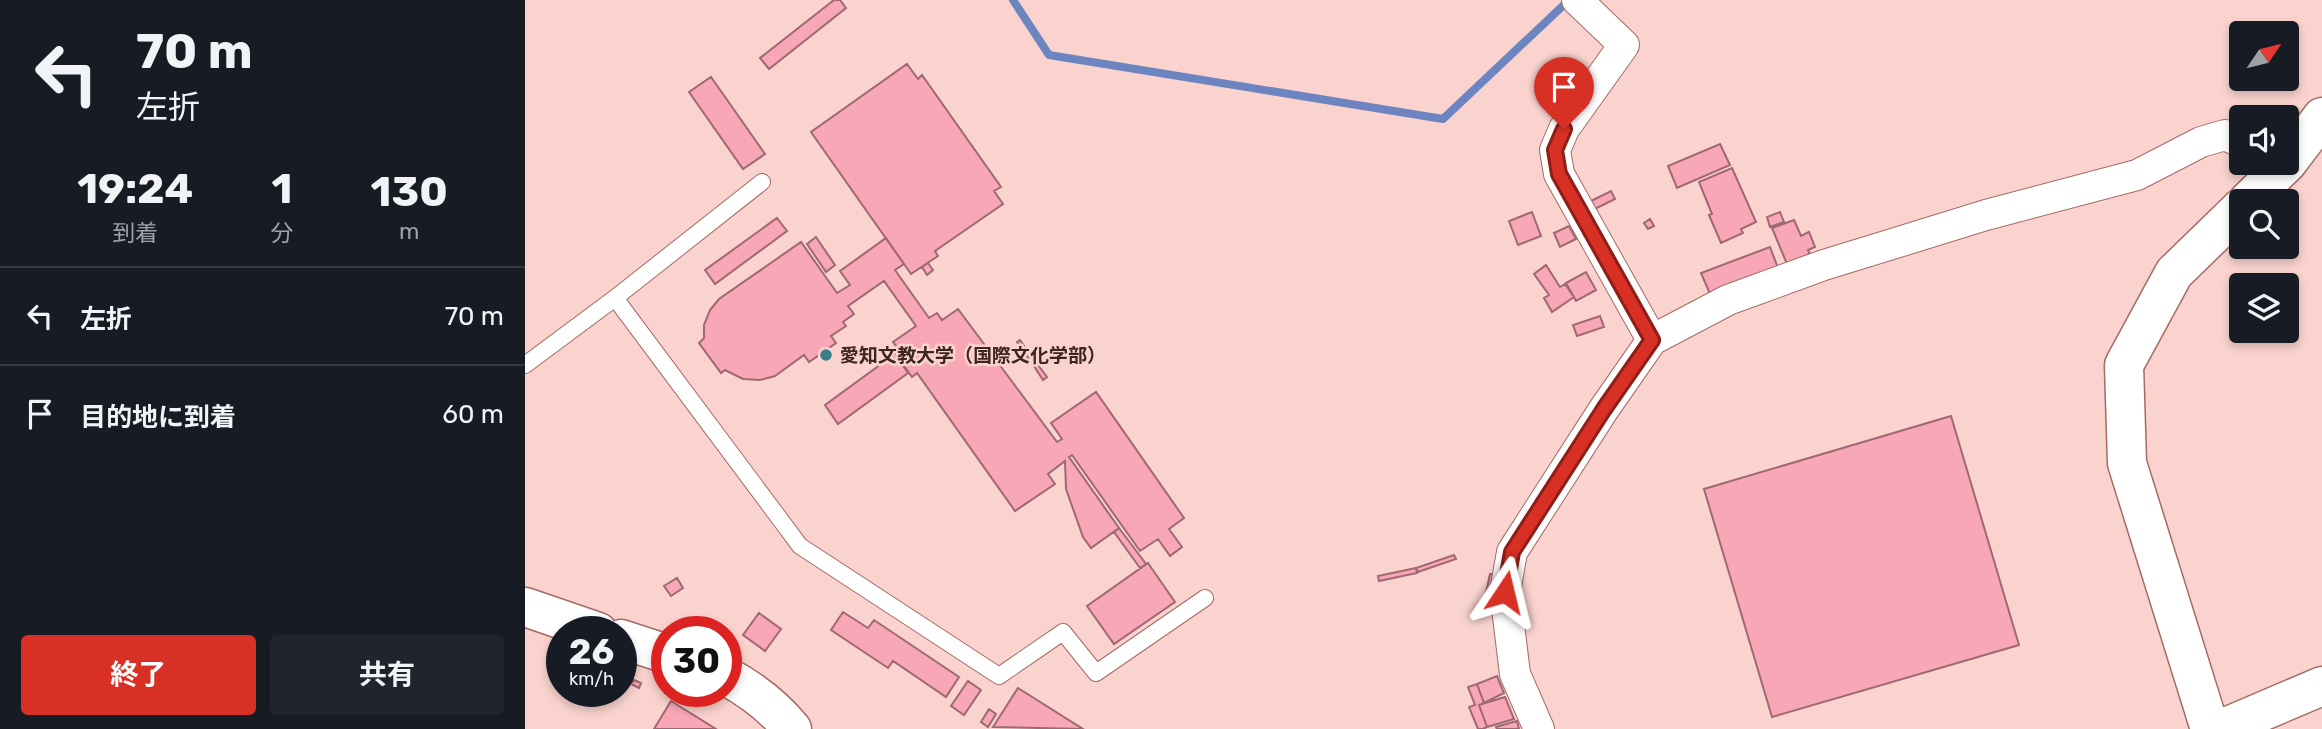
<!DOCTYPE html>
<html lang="ja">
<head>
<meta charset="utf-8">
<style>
	body { margin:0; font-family:Rubik,"Noto Sans JP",sans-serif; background:#20242c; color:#f1f3f6; height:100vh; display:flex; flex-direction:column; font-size:26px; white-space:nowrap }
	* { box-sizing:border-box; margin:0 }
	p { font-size:23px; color:#9ea1a6 }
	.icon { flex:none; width:38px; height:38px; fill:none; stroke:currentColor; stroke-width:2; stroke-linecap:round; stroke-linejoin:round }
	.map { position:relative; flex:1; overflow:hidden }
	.side { display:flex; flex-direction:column; background:#171b24; width:525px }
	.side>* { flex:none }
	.top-card { background:#171b24; color:#f1f3f6; overflow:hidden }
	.needle { width:46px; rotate:55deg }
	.tools { position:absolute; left:1704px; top:21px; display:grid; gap:14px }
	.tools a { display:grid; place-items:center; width:70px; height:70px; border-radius:7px; background:#171b24; box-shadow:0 4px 10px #0003; font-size:35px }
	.speed { position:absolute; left:21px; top:616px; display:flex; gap:14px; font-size:35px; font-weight:700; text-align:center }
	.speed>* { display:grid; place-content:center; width:91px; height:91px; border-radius:50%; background:#171b24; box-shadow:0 4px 10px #0003; line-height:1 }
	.speed small { font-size:18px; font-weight:400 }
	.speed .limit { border:10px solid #d22; background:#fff; color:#111 }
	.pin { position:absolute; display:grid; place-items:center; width:60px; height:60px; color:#fff; margin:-72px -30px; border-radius:50% 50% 50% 0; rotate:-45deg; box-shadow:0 0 7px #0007 }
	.pin .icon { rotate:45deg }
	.me { position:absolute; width:77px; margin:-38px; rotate:10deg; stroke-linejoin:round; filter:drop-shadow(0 0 5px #0008) }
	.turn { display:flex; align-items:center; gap:24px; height:147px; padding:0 21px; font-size:32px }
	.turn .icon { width:91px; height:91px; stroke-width:2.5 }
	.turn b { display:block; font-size:49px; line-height:60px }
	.eta { display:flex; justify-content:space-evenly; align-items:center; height:119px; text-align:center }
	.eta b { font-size:42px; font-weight:700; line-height:49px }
	.action { display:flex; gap:14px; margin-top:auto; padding:14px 21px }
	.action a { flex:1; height:80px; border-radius:7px; background:#d93025; color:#fff; font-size:28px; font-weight:700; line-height:80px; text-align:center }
	.action a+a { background:#20242c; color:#f1f3f6 }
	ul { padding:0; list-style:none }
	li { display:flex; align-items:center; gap:21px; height:98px; padding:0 21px; border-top:2px solid #363941 }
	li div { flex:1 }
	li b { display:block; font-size:26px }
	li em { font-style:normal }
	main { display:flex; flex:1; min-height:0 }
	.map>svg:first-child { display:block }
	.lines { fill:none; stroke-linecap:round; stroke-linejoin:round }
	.stream { stroke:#6c84c0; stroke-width:8 }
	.building { fill:#f7a7b6; stroke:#a06873; stroke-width:2 }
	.lane-casing { stroke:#a46b64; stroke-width:18 }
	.street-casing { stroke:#a46b64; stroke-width:32 }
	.secondary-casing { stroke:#a46b64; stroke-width:41 }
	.lane { stroke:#fff; stroke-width:16 }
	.street { stroke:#fff; stroke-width:30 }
	.secondary { stroke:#fff; stroke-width:38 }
	.route-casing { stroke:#8d1f18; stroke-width:18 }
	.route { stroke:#d93025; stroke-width:12 }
	.poi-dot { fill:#387f89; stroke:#fad3ce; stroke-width:2.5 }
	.labels { text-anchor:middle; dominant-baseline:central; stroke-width:5; stroke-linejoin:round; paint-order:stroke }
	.poi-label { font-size:19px; font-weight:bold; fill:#3d2522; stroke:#fad3ce; text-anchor:start }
</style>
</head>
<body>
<main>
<section class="side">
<div class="top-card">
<div class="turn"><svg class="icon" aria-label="left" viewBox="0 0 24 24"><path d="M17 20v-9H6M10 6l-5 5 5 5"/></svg><div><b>70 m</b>左折</div></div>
</div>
<div class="eta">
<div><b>19:24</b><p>到着</p></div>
<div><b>1</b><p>分</p></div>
<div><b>130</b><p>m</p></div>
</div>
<ul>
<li><svg class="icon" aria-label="left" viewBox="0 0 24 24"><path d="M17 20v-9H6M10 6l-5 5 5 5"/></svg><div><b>左折</b></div><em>70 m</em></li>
<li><svg class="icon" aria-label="arrive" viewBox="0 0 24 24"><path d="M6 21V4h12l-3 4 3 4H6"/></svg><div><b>目的地に到着</b></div><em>60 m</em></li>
</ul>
<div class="action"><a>終了</a><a>共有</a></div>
</section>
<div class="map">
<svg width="1797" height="729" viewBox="0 0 1797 729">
	<rect width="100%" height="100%" fill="#fad3ce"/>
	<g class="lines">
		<path class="stream" d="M488 0 524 55 918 119 1044 0"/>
	</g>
	<path class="building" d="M309 0H315L321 8 244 69 235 58Z
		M382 64 393 79 397 75 476 187 469 191 478 204 410 251 413 256 386 274 286 132Z
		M186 77 240 154 218 169 164 92Z
		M1195 144 1205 165 1152 188 1143 166Z
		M1207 168 1231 222 1216 229 1218 233 1196 243 1184 215 1187 214 1174 182Z
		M1086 191 1090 199 1070 209 1066 201Z
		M1007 212 1016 236 993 245 984 221Z
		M1255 212 1259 222 1245 227 1242 217Z
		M252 218 262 231 190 284 180 270Z
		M1125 219 1129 226 1123 229 1119 223Z
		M1269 220 1276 236 1284 232 1290 247 1283 250 1285 254 1262 264 1247 228Z
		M1044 226 1051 239 1035 247 1029 233Z
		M291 237 310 265 301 272 282 244Z
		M361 238 379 264 370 270 404 318 412 313 417 320 433 309 532 442 537 439 526 423 571 392 659 518 644 529 657 547 645 556 633 539 615 551 547 455 544 457 594 528 566 548 558 537 541 489 540 461 523 474 530 484 490 511 392 373 387 377 380 367 384 364 368 342 391 326 359 281 323 306 329 314 318 322 321 326 306 336 311 343 284 362 279 355 250 376 235 380 218 379 200 370 196 373 174 343 179 338V325L185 310 194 299 276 242 312 293 325 285 315 271Z
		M1245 247 1253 268 1185 294 1176 273Z
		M403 263 408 270 402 275 397 267Z
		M1021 265 1035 287 1040 284 1049 297 1027 312 1019 298 1024 295 1009 274Z
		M1061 272 1071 290 1051 301 1041 283Z
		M1075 316 1079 327 1052 336 1048 325Z
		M495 340 506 356 503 358 492 342Z
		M370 354 383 373 313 424 300 405Z
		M510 361 522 377 518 380 507 363Z
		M1426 416 1494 645 1247 717 1179 489Z
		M594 528 621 564 615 568 589 532Z
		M979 537 981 538 965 614 957 612 965 574 970 575Z
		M929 555 931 559 893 572 891 568Z
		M623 563 650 602 589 644 562 606Z
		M891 568 892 573 854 581 853 576Z
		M152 578 158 588 146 596 139 586Z
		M318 612 343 628 349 620 434 677 421 697 368 661 363 668 306 630Z
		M234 613 256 629 240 651 218 635Z
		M972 676 979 693 959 703 952 684Z
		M109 680 116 683 114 688 106 684Z
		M443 681 456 690 439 715 426 706Z
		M952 684 959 703 954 705 962 727 958 729H953L944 707 950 705 943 687Z
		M493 688 558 729 468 727Z
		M980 697 989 719 962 727 954 705Z
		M146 701 191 729H129Z
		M464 709 471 714 463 727 456 722Z
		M992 721 994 729H972L971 727Z"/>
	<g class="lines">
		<g class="lane-casing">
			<path id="lane" d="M90 298 275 546 474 676 538 632 571 673 680 598
				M0 365 90 298 237 182"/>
		</g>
		<g class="street-casing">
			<path id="street" d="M1052 0 1099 45 1039 129 1030 150 1034 174 1127 340
				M1014 729 990 674 980 592 987 552 1079 409 1127 340 1203 300 1299 265 1461 215 1612 175 1676 142 1700 135 1717 143"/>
		</g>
		<g class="secondary-casing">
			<path id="secondary" d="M1723 201 1762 163 1797 117
				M0 607 73 632
				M96 639 142 654
				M201 676C227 690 248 706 267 729
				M1685 729 1602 463 1599 365 1649 273 1717 207
				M1696 729 1797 686"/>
		</g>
		<use href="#lane" class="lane"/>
		<use href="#street" class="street"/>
		<use href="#secondary" class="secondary"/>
	</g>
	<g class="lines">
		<g class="route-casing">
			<path id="route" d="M980 592 987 552 1079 409 1127 340 1034 174 1030 150 1039 129"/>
		</g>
		<use href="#route" class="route"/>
	</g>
	<circle class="poi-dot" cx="301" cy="355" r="7"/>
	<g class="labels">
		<g class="poi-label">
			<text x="315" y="355">愛知文教大学（国際文化学部）</text>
		</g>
	</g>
</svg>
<div class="tools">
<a><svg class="needle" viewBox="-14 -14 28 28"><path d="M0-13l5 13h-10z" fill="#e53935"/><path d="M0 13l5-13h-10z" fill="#9ea1a6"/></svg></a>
<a><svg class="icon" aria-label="sound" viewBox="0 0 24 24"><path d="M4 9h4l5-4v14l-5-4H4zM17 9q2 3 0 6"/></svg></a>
<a><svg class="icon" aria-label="search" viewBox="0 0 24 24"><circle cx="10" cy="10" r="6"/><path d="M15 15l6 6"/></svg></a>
<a><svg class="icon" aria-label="layers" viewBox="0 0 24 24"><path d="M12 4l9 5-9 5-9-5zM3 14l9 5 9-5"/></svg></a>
</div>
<div class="speed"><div>26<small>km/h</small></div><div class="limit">30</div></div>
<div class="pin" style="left:1039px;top:129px;background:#d93025"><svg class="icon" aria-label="arrive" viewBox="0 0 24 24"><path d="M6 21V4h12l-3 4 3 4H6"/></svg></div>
<svg class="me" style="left:980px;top:592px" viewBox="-20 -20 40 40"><path d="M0-17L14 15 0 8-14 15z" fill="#d93025" stroke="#fff" stroke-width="4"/></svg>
</div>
</main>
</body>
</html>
